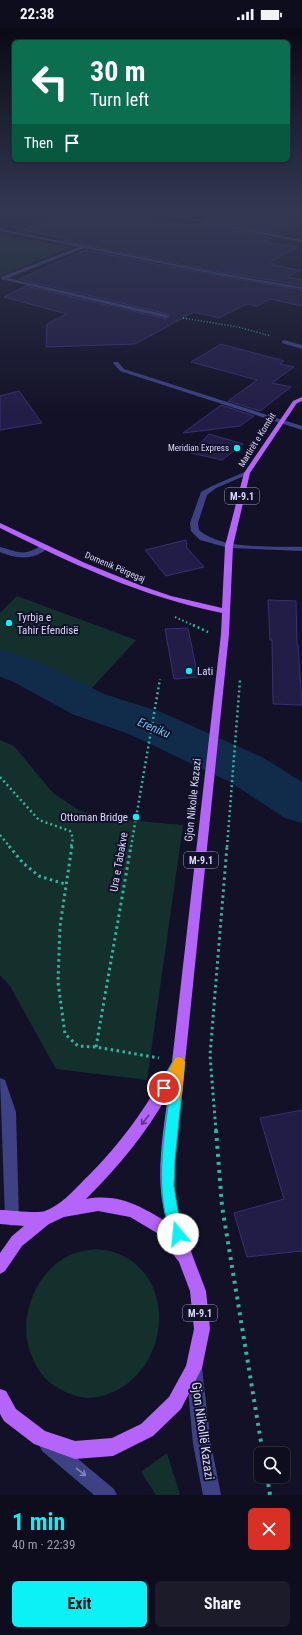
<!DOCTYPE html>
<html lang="en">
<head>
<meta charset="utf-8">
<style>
	body { margin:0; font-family:"Roboto Condensed",sans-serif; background:#1c1b2a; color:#f1f3f6; height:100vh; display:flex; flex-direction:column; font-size:15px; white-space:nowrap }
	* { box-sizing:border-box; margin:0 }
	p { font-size:13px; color:#9b9ca4 }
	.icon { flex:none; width:22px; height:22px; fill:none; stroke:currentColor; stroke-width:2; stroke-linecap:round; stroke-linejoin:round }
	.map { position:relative; height:1467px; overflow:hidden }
	.panel { display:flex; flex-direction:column; background:#0e0d1d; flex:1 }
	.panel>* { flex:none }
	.banner { position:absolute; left:12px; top:12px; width:278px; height:122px; border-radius:6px; box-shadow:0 1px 3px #0004,0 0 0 1px #2e2d3b; background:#0b6e4f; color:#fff; overflow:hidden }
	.tools { position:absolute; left:254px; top:1419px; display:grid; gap:8px }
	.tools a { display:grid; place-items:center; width:36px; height:36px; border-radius:6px; background:#0e0d1d; box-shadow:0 1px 3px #0004,0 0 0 1px #2e2d3b; font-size:20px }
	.pin { position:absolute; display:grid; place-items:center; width:34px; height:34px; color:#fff; margin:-17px; border:2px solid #fff; border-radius:50%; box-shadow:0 1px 4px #0007 }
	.me { position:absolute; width:44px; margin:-22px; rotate:343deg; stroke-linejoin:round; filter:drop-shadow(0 0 3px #0008) }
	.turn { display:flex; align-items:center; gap:14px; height:84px; padding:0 12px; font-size:18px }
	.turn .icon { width:52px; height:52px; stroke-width:2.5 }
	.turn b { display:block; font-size:28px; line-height:34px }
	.then { display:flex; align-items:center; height:38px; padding:0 12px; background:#0003; gap:8px; font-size:15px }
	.round { display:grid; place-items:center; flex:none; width:42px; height:42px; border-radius:6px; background:#1c1b2a }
	.overview { display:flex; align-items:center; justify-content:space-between; height:68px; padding:0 12px }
	h1 { font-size:24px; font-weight:700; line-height:30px; color:#0cf1f5 }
	.cta { display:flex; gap:8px; margin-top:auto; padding:8px 12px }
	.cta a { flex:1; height:46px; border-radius:6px; background:#0cf1f5; color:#111; font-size:16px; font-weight:700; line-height:46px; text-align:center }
	.cta a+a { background:#1c1b2a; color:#f1f3f6 }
	.status { display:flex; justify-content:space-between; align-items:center; height:28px; padding:0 20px; background:#0e0d1d; direction:ltr }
	.status svg { height:11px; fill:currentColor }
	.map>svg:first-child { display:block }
	.green { fill:#14302d }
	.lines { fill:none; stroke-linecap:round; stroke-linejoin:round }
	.river { fill:#112b4a; fill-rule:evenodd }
	.building { fill:#221d47; stroke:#383072 }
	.path-far5 { stroke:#35b4a2; stroke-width:1; stroke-dasharray:1 1.5; stroke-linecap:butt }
	.path-far4 { stroke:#35b4a2; stroke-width:1.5; stroke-dasharray:1 2; stroke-linecap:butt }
	.path-far3 { stroke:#35b4a2; stroke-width:2; stroke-dasharray:1.5 2.5; stroke-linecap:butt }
	.path-far2 { stroke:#35b4a2; stroke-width:2.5; stroke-dasharray:2 3; stroke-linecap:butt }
	.path-far1 { stroke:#35b4a2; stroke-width:3; stroke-dasharray:2.5 3.5; stroke-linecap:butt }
	.path { stroke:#35b4a2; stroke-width:4; stroke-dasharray:3 5; stroke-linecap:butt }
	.minor { fill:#3e4183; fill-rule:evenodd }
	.major { fill:#b464f8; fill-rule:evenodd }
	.oneway { stroke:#5b3685 }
	.oneway2 { stroke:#8485ba }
	.route { fill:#0cf1f5; stroke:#089d9f }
	.slow { fill:#f59e0b }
	.poi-dot { fill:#0cf1f5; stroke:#121127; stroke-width:1.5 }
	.labels { text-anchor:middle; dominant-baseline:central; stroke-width:4; stroke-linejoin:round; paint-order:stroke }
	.far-street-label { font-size:9px; fill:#d9d8fd; stroke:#121127 }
	.far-poi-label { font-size:9px; fill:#d9d8fd; stroke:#121127; text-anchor:end }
	.shield { fill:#121127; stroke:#9d9cbd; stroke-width:1 }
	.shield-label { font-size:10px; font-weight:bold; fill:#d9d8fd }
	.poi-label { font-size:11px; fill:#d9d8fd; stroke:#121127; text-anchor:start }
	.street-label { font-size:11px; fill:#d9d8fd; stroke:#121127 }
	.water-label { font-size:12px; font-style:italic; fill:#6ac3f9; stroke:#121127 }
	.near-street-label { font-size:13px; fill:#d9d8fd; stroke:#121127 }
</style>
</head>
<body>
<div class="status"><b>22:38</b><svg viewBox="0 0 49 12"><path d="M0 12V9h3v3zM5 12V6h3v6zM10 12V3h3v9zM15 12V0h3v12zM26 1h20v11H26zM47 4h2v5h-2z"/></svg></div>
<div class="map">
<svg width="302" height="1467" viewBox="0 0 302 1467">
	<rect width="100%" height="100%" fill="#121127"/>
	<path class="green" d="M0 206 70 219 0 248Z
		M17 568 136 612 92 660 0 637V585Z
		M0 712 14 718 53 765 80 783 116 791 183 797 147 1052 56 1041 10 958 0 947Z
		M95 1221C102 1222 110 1222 116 1225 179 1248 169 1342 111 1365 98 1371 83 1371 70 1366 58 1361 46 1354 39 1342 36 1337 32 1330 30 1323 17 1288 38 1238 75 1225 81 1223 89 1222 95 1221Z
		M167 1425 180 1467H156L141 1444Z"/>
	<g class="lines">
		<path class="river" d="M0 621 42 635 104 666 161 684 264 730 302 754V795L285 790 230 754 129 706 72 686 12 653 0 649Z"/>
	</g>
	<path class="building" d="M64 185H119L192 198 197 195 272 210 264 214 297 219 269 235 275 236 273 237 300 242 288 249 302 252V257L219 244 65 213 69 211 23 202Z
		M216 185H299L283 192 299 195 278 206 204 192Z
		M85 222 219 248 302 262V278L270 271 257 278 247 276 219 290 194 284 135 316 46 319 47 296 67 286 4 269 26 258 166 291 170 288 168 286 19 251Z
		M221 316 284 333 280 336 294 339 272 355 291 359 260 383 228 373 257 352 191 334Z
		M19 363 42 395 0 402V368Z
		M221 377 254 388 240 398 183 405Z
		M209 406 243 416 222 432 191 425Z
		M186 512 187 520 204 539 166 548 145 522Z
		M268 572 296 573 297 617H298L302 677 273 676 272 612H270Z
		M188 600 198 649 174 651 165 601Z
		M302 1082V1223L247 1229 234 1185 284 1171 260 1090Z"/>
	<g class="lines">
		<path class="path-far5" d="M183 290H186"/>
		<path class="path-far4" d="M183 290 238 299 271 308"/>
		<path class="path-far3" d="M175 589 195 598"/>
		<path class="path-far2" d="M193 597 208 604
			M0 749 39 792 70 803 73 810 71 819
			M0 807 10 819
			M131 819 160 651
			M227 819 240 652"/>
		<path class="path-far1" d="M9 818 23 835 39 848 65 856
			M72 818 60 898 58 954 65 1006 78 1018 96 1019 159 1030
			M96 1019 131 818
			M216 1103 210 1027 227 818"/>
		<path class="path" d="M216 1102 222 1178 263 1426
			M267 1448 270 1467"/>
		<path class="minor" d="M153 185H161L302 212V214Z
			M0 201 219 245 302 259V261L219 247 84 220 8 250 168 287 169 288 166 290 1 251V249L79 219 0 203Z
			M284 312 302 317V321L282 315V313Z
			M114 334H118L124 341 302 398V402L120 343 113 335Z
			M247 443 249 444V446L216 460 207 467 198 495 199 502C221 522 273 518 302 519V523L229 520 200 512 191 503 190 495 201 464 212 458Z
			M42 517H48L49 519C35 533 16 531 0 524V519C20 524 23 529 42 517Z
			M0 1050 5 1052 16 1084 19 1191 17 1196 12 1198 7 1196 5 1191Z
			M194 1332 200 1334 202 1340 211 1416 221 1467H203L193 1416 186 1340 188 1334Z
			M48 1408 54 1411 114 1461 117 1467H94L42 1423 39 1417 42 1411Z"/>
		<path class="major" d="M302 369V373L297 375 250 445 233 518 229 606 175 1132 174 1158 178 1183 193 1229 206 1263 210 1301 202 1340 181 1381 153 1408 113 1428 75 1431 34 1416 4 1393 0 1386V1361L6 1363 16 1381 45 1403 75 1413 112 1410 141 1396 169 1369 186 1338 194 1301 190 1263 179 1234 157 1205 130 1189 98 1183 64 1189 49 1196 22 1218 5 1243 0 1246V1225L12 1208 24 1198 0 1196V1182C10 1182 38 1186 45 1183 61 1177 72 1164 83 1153 122 1115 145 1081 172 1034L221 606 222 585C143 569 72 536 0 500V495L85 535 142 558 171 568 222 580 225 518 244 445 293 373ZM168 1066C163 1109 154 1152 167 1194 140 1178 119 1165 86 1171 118 1139 146 1106 168 1066Z"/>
	</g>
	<defs><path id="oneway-shaft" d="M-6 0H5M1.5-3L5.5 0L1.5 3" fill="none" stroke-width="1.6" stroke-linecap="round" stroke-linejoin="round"/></defs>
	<use class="oneway" href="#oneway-shaft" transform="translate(145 1092) rotate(128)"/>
	<use class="oneway2" href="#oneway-shaft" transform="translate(81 1444) rotate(39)"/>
	<linearGradient id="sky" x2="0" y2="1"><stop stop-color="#0a0915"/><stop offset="0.47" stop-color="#333852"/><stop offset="1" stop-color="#333852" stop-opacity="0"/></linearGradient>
	<rect width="302" height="390" fill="url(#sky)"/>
	<path class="route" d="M179 1029 183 1030 185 1034 175 1132 174 1158 178 1183 185 1206 183 1211 178 1213 173 1211C153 1163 164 1112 170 1062L168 1064 164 1066 160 1064 158 1060 175 1030Z"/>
	<path class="slow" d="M179 1029 183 1030 185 1034 182 1066 180 1070 176 1072 171 1070 169 1066 172 1046 169 1042 175 1030Z"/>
	<g class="poi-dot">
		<circle cx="237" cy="420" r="4"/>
		<circle cx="9" cy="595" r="4"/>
		<circle cx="189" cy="643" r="4"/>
		<circle cx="136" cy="789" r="4"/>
	</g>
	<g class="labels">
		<g class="far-street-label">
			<text transform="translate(257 412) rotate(-58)">Martirët e Kombit</text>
			<text transform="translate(115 539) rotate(23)">Domenik Përgegaj</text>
		</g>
		<g class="far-poi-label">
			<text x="229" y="420">Meridian Express</text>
		</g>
		<g class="shield">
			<rect x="225" y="460" width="34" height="16" rx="3"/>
			<rect x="184" y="824" width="34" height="16" rx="3"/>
			<rect x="183" y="1277" width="34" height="16" rx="3"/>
		</g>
		<g class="shield-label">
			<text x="242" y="468">M-9.1</text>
			<text x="201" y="832">M-9.1</text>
			<text x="200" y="1285">M-9.1</text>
		</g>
		<g class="poi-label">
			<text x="17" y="589">Tyrbja e<tspan x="17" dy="13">Tahir Efendisë</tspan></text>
			<text x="197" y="643">Lati</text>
			<text x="128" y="789" text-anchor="end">Ottoman Bridge</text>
		</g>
		<g class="street-label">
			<text transform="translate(193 772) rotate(-84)">Gjon Nikolle Kazazi</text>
			<text transform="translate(119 834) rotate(-80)">Ura e Tabakve</text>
		</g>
		<g class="water-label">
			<text transform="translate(154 700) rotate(23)">Ereniku</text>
		</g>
		<g class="near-street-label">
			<text transform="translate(203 1403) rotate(82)">Gjon Nikollë Kazazi</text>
		</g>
	</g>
</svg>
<div class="tools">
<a><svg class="icon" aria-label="search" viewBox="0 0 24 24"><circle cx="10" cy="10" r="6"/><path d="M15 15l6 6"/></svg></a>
</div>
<div class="pin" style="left:164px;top:1060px;background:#d93025"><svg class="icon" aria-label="arrive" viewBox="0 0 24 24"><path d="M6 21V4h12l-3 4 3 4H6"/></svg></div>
<svg class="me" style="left:178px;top:1206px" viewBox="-20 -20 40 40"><circle r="19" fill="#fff"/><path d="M0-13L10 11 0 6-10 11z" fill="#0cf1f5"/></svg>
<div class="banner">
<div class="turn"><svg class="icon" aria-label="left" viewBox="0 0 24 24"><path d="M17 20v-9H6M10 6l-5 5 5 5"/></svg><div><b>30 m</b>Turn left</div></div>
<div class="then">Then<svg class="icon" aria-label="arrive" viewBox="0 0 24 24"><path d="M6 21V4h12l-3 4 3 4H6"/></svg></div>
</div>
</div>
<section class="panel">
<div class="overview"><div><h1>1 min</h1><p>40 m · 22:39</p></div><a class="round" style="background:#d93025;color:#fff"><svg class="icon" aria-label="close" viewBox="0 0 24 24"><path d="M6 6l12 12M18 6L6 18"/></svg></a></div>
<div class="cta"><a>Exit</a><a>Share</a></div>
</section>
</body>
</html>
